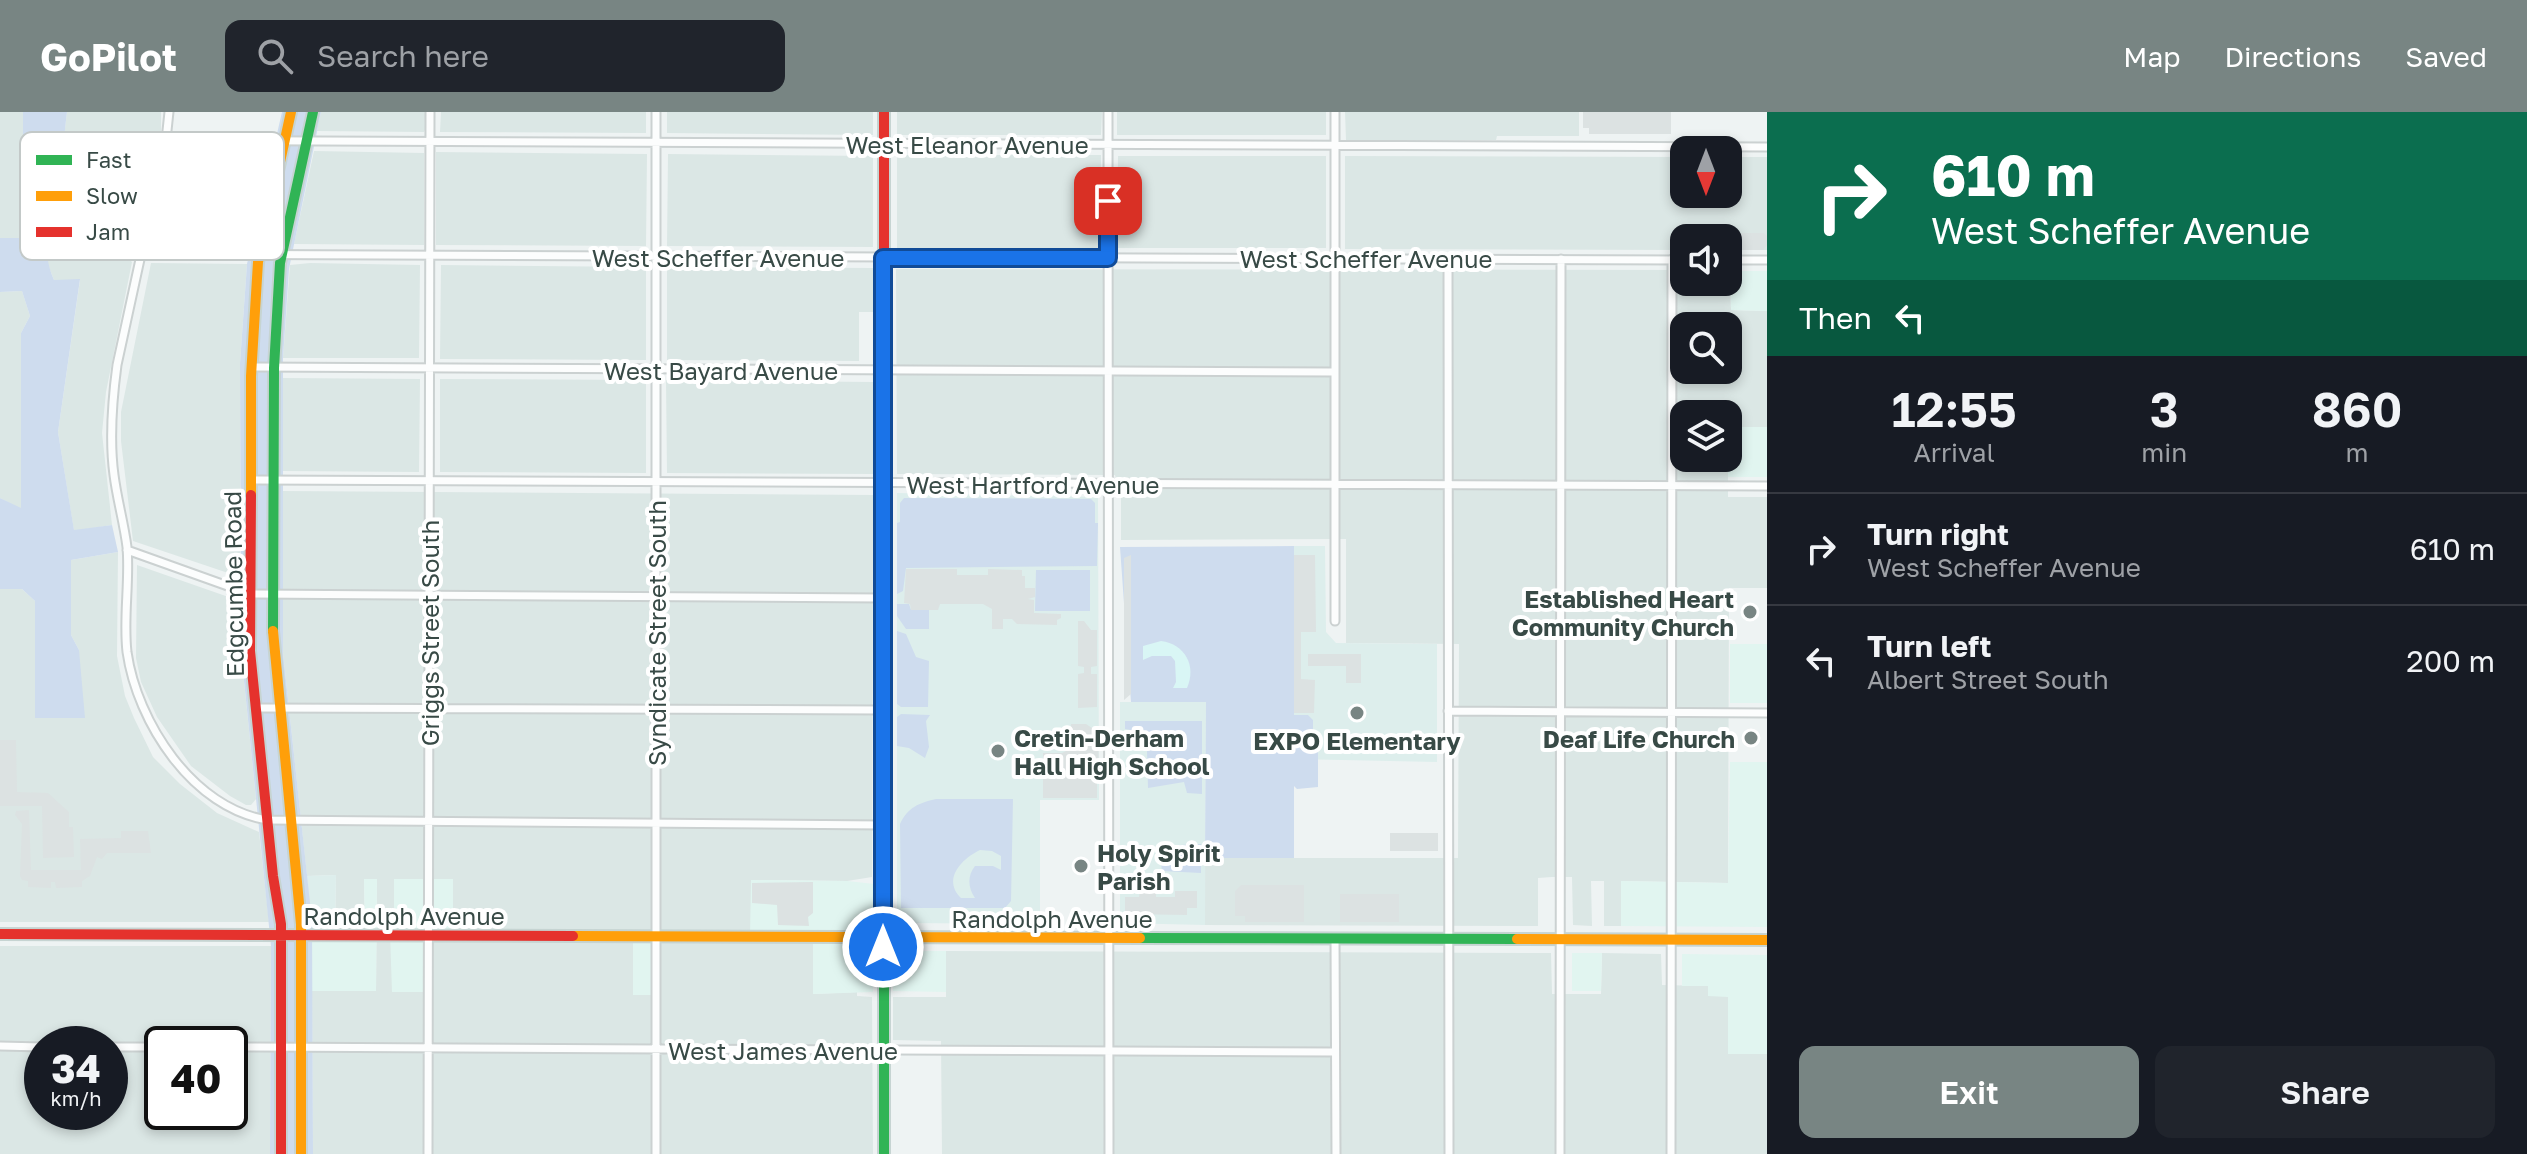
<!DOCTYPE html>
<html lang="en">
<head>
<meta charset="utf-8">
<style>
	body { margin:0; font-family:"Golos Text",sans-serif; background:#20242c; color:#f1f3f6; height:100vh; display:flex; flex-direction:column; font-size:30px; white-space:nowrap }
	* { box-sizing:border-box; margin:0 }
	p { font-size:26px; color:#9ea1a6 }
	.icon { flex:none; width:44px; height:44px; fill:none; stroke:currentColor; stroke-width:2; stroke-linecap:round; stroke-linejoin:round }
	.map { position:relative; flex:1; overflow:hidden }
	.panel { display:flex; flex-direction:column; background:#171b24; width:760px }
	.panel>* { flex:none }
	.hud { background:#0b6e4f; color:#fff; overflow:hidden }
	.needle { width:52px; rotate:180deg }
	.tools { position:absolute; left:1670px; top:24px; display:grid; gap:16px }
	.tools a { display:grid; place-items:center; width:72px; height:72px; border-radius:16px; background:#171b24; box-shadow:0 4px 12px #0003; font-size:40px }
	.speed { position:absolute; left:24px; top:914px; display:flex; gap:16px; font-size:40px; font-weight:700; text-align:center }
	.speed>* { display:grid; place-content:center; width:104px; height:104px; border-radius:50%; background:#171b24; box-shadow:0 4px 12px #0003; line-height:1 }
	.speed small { font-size:20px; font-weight:400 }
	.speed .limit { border:4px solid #111; border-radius:12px; background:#fff; color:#111 }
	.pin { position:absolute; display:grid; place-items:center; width:68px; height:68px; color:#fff; margin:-34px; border-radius:16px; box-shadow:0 4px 12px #0006 }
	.me { position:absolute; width:88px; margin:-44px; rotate:0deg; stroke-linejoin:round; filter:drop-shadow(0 0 6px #0008) }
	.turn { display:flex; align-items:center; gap:28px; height:168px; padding:0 32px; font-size:36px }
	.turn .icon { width:104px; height:104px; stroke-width:2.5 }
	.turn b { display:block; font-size:56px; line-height:68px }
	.then { display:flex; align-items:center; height:76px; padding:0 32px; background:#0003; gap:16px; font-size:30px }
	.eta { display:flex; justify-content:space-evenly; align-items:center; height:136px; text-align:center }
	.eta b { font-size:48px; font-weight:600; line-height:56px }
	.action { display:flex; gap:16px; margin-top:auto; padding:16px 32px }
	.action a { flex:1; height:92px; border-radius:16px; background:#788583; color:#fff; font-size:32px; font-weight:600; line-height:92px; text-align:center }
	.action a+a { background:#20242c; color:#f1f3f6 }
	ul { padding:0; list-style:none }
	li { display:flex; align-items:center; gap:24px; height:112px; padding:0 32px; border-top:2px solid #363941 }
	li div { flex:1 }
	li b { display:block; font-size:30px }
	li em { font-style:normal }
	header { display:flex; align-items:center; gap:48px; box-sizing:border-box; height:112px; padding:0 40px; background:#788583; color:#fff }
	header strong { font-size:38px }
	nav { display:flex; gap:44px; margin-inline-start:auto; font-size:28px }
	.search { width:560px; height:72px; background:#20242c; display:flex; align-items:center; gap:20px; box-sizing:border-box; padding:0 28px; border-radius:16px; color:#9ea1a6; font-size:30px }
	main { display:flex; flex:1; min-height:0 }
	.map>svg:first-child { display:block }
	.residential { fill:#dbe7e5; fill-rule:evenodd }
	.commercial { fill:#e1f5f0 }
	.education { fill:#ddeeec }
	.green { fill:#cedcee; fill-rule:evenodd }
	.sand { fill:#d9f6f5 }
	.parking { fill:#dce2e2 }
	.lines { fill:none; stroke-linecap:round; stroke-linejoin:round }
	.street-casing { stroke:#cbd1d1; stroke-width:11 }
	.fast-casing { stroke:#c6d4d2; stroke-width:14 }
	.slow-casing { stroke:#c6d4d2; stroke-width:14 }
	.jam-casing { stroke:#c6d4d2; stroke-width:14 }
	.street { stroke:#fcfdfd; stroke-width:7 }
	.fast { stroke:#30b455; stroke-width:10 }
	.slow { stroke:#ff9f0a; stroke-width:10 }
	.jam { stroke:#e5322d; stroke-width:10 }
	.route-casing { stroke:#114b97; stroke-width:20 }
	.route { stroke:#1a73e8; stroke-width:14 }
	.poi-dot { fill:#788583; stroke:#fff; stroke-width:3 }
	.labels { text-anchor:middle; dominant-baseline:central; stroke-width:8; stroke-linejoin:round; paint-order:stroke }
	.street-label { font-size:24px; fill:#384a46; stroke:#fff }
	.poi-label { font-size:24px; font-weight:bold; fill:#384a46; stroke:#fff; text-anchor:end }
	.key { fill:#fff; stroke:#c3c9c8; stroke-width:2 }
	.key-label { font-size:22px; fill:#384a46 }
</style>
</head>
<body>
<header>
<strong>GoPilot</strong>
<div class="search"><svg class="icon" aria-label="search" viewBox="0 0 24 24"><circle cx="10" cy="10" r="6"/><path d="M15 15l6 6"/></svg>Search here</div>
<nav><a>Map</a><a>Directions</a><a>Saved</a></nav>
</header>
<main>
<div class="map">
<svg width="1767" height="1042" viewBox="0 0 1767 1042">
	<rect width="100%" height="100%" fill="#eef3f3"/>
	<path class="residential" d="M0 0H23V126H0Z
		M67 0H161V19L159 22 73 21V33H152L157 39 136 134H86L83 139 85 146 129 147 132 150 106 280 102 321 112 413 74 419 58 320 80 168H54L46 148 48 116 59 68Z
		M321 0H425V18L424 20 317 19Z
		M441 0H646V21L440 20Z
		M667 0H873V23L667 21Z
		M897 0H1102L1101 23H897Z
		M1117 0H1326V23H1117Z
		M1345 0H1579V24H1497L1496 28H1346Z
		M314 39 424 41V133L294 132Z
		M436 40 647 42 646 134 436 133Z
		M668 42 873 44V135L667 134Z
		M897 43H1101L1100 136H897Z
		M1118 44H1326V136H1117Z
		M1345 44 1684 45V82H1728V45H1767V138H1728V126H1684V138L1345 137Z
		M151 151 247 152 240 251V465L133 429 121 329V300Z
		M310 151 420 153 419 246H283L290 153Z
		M441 153 646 155V248L440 247Z
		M667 155 873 156V200H859V249L667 248Z
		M896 157 1684 158V170H1728V159H1730L1731 198 1767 199V315H1728V302H1684V346H1728V342V385H1767V476H1729L1728 771 1621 769V814H1604V769H1591L1592 814 1573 813 1572 765H1552L1538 766V814L1205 813V746H1458L1459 532 1346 531V427L1121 428V384L1115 363 897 362ZM1684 214H1728V258H1684Z
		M22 179 30 204 21 221V397L0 386V180Z
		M283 266 420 267 419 360 282 359Z
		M440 267 646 268V361L440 360Z
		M666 268 873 270V362L667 361Z
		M282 379 873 383 872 765 847 769 751 768 813 823 814 882 857 880V884L872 885 873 1042H313L312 879 376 878 377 768H364L365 821H335L336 763 307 764 283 541ZM394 767H453L428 823 394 821Z
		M118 440 117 544 125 584 134 606 153 645 180 672 217 701 259 720 269 810H0V477H22L35 489 36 606 79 538 71 523V448Z
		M137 453 240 489 241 539 256 687 251 693H246L230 684 191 654 157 605 141 570 136 546Z
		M0 834H271L270 1042H0ZM42 932H110V1000H42ZM162 932H230V1000H162Z
		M946 839 1551 841 1552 882H1601L1602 841 1661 842 1662 873 1708 874 1728 885V942H1767V1042H942L941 929 893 928V885H946Z"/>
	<path class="commercial" d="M1730 159H1767V199L1731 198Z
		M1728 315H1767V365H1728Z
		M1730 532H1767V591H1730Z
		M1730 650H1767V815L1621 814V769L1728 771Z
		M364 767H377L376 879H312V821H365Z
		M394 767H453V823H429L428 880H392L390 821 394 820Z
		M751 768 847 769 874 772V814L857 815V836H873V880L813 882V823L750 824Z
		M657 823 656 883H633V824Z
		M893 839H946V880L893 879Z
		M1572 841H1602L1601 879H1572Z
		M1682 842 1767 843V942H1728V885L1708 884V874H1682Z"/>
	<path class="education" d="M897 381 1098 385 1099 688H1040V812L897 811Z
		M1294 434H1325L1326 520 1336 531 1437 532V650L1294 647Z
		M1120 590H1206L1205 813 1120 811Z
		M336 763 335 821H312L307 764Z"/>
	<path class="green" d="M23 0H67C64 23 63 47 59 69 52 105 38 132 54 168L80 167 58 320 74 418 112 413 118 440 71 448V523L79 538 85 606H35V489L22 477H0V386L21 396V221L30 204 22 179 0 180V126H23Z
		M282 0H321L289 157 283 246V541L312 809 313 1042H270L271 834 241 539 240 251 247 152Z
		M904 386 1091 387 1095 391V411H1098L1097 454 906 456 903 479 897 482V411L900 410V391Z
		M1294 434V603H1308L1313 608V635L1318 637V675L1297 677 1294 674V746H1205L1206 590H1131L1120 435Z
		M1036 458H1090V499H1035Z
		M897 492H909L911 498H929V517H906L897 504Z
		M897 519 906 522 916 545 929 549 928 595H901L897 592Z
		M901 602 930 603 926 609 929 635 925 646 909 636 897 634V605Z
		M1125 609H1202V682L1187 681 1184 670 1148 676 1147 639 1140 631 1136 619 1125 617Z
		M936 687H1013L1011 789 1005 796H901L900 712C908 695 919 691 936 687ZM980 738 992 739 1001 744V758L993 754H975C967 764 968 776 975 786H961C942 768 961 747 980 738Z
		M1201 732V761L1162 759 1159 734Z"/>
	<path class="sand" d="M1161 529C1185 532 1197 554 1187 576H1173L1176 570 1175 549 1171 544H1152L1143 548V534Z"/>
	<path class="parking" d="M1583 0H1671V22H1589V16H1583Z
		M1708 121H1764L1767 124V133L1763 138H1728V126H1714Z
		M1131 443V582L1124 588V446Z
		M1294 443H1315L1316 520H1301V567L1315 568 1314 601H1294Z
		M906 457H957V463H988V457L1022 458V464H1025V476H1035V485L1028 487 1034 488V501L1061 502V506L1057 508V513L1017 512 1012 507H1003V517H992V497L983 492H940L938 498H911L910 492 904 491Z
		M1078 509H1084L1091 518H1097V554L1091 555V562H1097V595L1078 596V562L1084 561V555L1078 554Z
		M1308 542H1361V571H1346V554H1308Z
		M1071 612H1086L1092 616H1098L1099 669 1094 670 1097 671V686H1043V641H1062L1068 638 1070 634Z
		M0 628H16L17 680 48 681 69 700V715H73L74 745 43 746 42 694H0Z
		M29 698 31 758H81L80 727 121 726V719H148L151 741H107L102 747 97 745 90 764 82 769V775L56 776 55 770H51V776L28 775V769L22 768 20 764 22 712 15 703 16 699Z
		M1390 721H1438V739H1390Z
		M813 770V801L808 805 809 814 778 813 777 793 752 791V771Z
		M1241 773H1304V810H1245V804H1235V779Z
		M1140 778 1156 779V785H1175V779H1197V796H1187V803L1125 802V785H1139Z
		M1340 782H1399V810H1340Z"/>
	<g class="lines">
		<g class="street-casing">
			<path id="street" d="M169 0 166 28 117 253C112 290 109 326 114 363 117 387 124 411 127 435 130 470 123 505 127 540 137 610 193 697 268 708L883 713
				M1108 0 1109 1042
				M1335 0V509
				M79 28 1767 35
				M89 142 1684 148
				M1448 147 1449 1042
				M1728 148H1767
				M252 255 1335 260
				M251 368 1767 374
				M127 438 250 482 883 486
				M257 596 883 598
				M1448 599 1767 601
				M1335 826 1336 1042
				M0 934 42 935
				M110 935H162
				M230 935 1335 940
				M428 1042 430 0
				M656 1042V0
				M1560 1042 1561 147
				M1671 1042 1672 147"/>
		</g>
		<g class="fast-casing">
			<path id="fast" d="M273 519 274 256 280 151 313 0
				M884 630V1042
				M1140 826 1517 827"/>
		</g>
		<g class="slow-casing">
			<path id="slow" d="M251 383V264L258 150 291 0
				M273 519 301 812V1042
				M573 824 1140 826
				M1517 827 1767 828"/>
		</g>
		<g class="jam-casing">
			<path id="jam" d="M884 0V630
				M251 383 250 539 273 764 281 812V1042
				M0 822 573 824"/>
		</g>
		<use href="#street" class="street"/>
		<use href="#fast" class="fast"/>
		<use href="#slow" class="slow"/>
		<use href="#jam" class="jam"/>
	</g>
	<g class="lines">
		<g class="route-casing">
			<path id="route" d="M883 835V146H1108V89"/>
		</g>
		<use href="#route" class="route"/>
	</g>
	<g class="poi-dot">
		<circle cx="1750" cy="500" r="8"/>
		<circle cx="1357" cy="601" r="8"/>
		<circle cx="1751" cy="626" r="8"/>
		<circle cx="998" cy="639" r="8"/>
		<circle cx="1081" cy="754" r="8"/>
	</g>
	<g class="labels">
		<g class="street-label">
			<text x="967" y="32">West Eleanor Avenue</text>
			<text x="718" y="145">West Scheffer Avenue</text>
			<text x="1366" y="146">West Scheffer Avenue</text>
			<text x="721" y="258">West Bayard Avenue</text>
			<text x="1033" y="372">West Hartford Avenue</text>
			<text transform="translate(233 472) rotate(-91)">Edgcumbe Road</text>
			<text transform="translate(429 521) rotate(-90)">Griggs Street South</text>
			<text transform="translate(656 521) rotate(-90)">Syndicate Street South</text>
			<text x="404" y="803">Randolph Avenue</text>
			<text x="1052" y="806">Randolph Avenue</text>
			<text x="783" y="938">West James Avenue</text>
		</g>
		<g class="poi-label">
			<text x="1734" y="486">Established Heart<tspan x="1734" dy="28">Community Church</tspan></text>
			<text x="1014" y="625" text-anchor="start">Cretin-Derham<tspan x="1014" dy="28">Hall High School</tspan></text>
			<text x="1735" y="626">Deaf Life Church</text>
			<text x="1357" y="628" text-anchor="middle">EXPO Elementary</text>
			<text x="1097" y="740" text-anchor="start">Holy Spirit<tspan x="1097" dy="28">Parish</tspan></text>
		</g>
	</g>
	<rect x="20" y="20" width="264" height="128" rx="12" class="key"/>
	<rect x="36" y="43" width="36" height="10" fill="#30b455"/>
	<rect x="36" y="79" width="36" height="10" fill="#ff9f0a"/>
	<rect x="36" y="115" width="36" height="10" fill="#e5322d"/>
	<g class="key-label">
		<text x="86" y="56">Fast</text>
		<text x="86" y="92">Slow</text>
		<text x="86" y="128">Jam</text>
	</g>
</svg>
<div class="tools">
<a><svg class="needle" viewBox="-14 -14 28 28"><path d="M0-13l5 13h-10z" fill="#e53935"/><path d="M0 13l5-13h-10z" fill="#9ea1a6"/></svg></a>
<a><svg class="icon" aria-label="sound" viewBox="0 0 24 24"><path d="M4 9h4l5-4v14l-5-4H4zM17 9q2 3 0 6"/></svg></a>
<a><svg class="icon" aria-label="search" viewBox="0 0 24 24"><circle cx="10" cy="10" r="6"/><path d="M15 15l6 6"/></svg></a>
<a><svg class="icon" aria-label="layers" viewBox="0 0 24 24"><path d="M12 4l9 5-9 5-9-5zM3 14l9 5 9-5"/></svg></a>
</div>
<div class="speed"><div>34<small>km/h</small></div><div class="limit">40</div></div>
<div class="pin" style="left:1108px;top:89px;background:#d93025"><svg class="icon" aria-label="arrive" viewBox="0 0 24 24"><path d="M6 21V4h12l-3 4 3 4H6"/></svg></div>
<svg class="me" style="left:883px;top:835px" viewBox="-20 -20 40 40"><circle r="17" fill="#1a73e8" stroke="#fff" stroke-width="3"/><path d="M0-11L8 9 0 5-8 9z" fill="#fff"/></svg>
</div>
<section class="panel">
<div class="hud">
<div class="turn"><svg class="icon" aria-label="right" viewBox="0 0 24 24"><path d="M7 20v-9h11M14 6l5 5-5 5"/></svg><div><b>610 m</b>West Scheffer Avenue</div></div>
<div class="then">Then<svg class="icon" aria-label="left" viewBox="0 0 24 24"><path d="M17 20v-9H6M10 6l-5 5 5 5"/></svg></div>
</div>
<div class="eta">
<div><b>12:55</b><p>Arrival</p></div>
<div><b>3</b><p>min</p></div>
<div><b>860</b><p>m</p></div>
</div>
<ul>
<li><svg class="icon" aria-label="right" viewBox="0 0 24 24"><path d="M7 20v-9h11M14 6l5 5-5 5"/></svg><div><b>Turn right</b><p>West Scheffer Avenue</p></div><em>610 m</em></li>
<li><svg class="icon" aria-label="left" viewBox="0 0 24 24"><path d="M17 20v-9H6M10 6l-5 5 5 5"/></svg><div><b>Turn left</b><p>Albert Street South</p></div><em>200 m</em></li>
</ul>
<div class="action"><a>Exit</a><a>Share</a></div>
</section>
</main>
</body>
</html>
